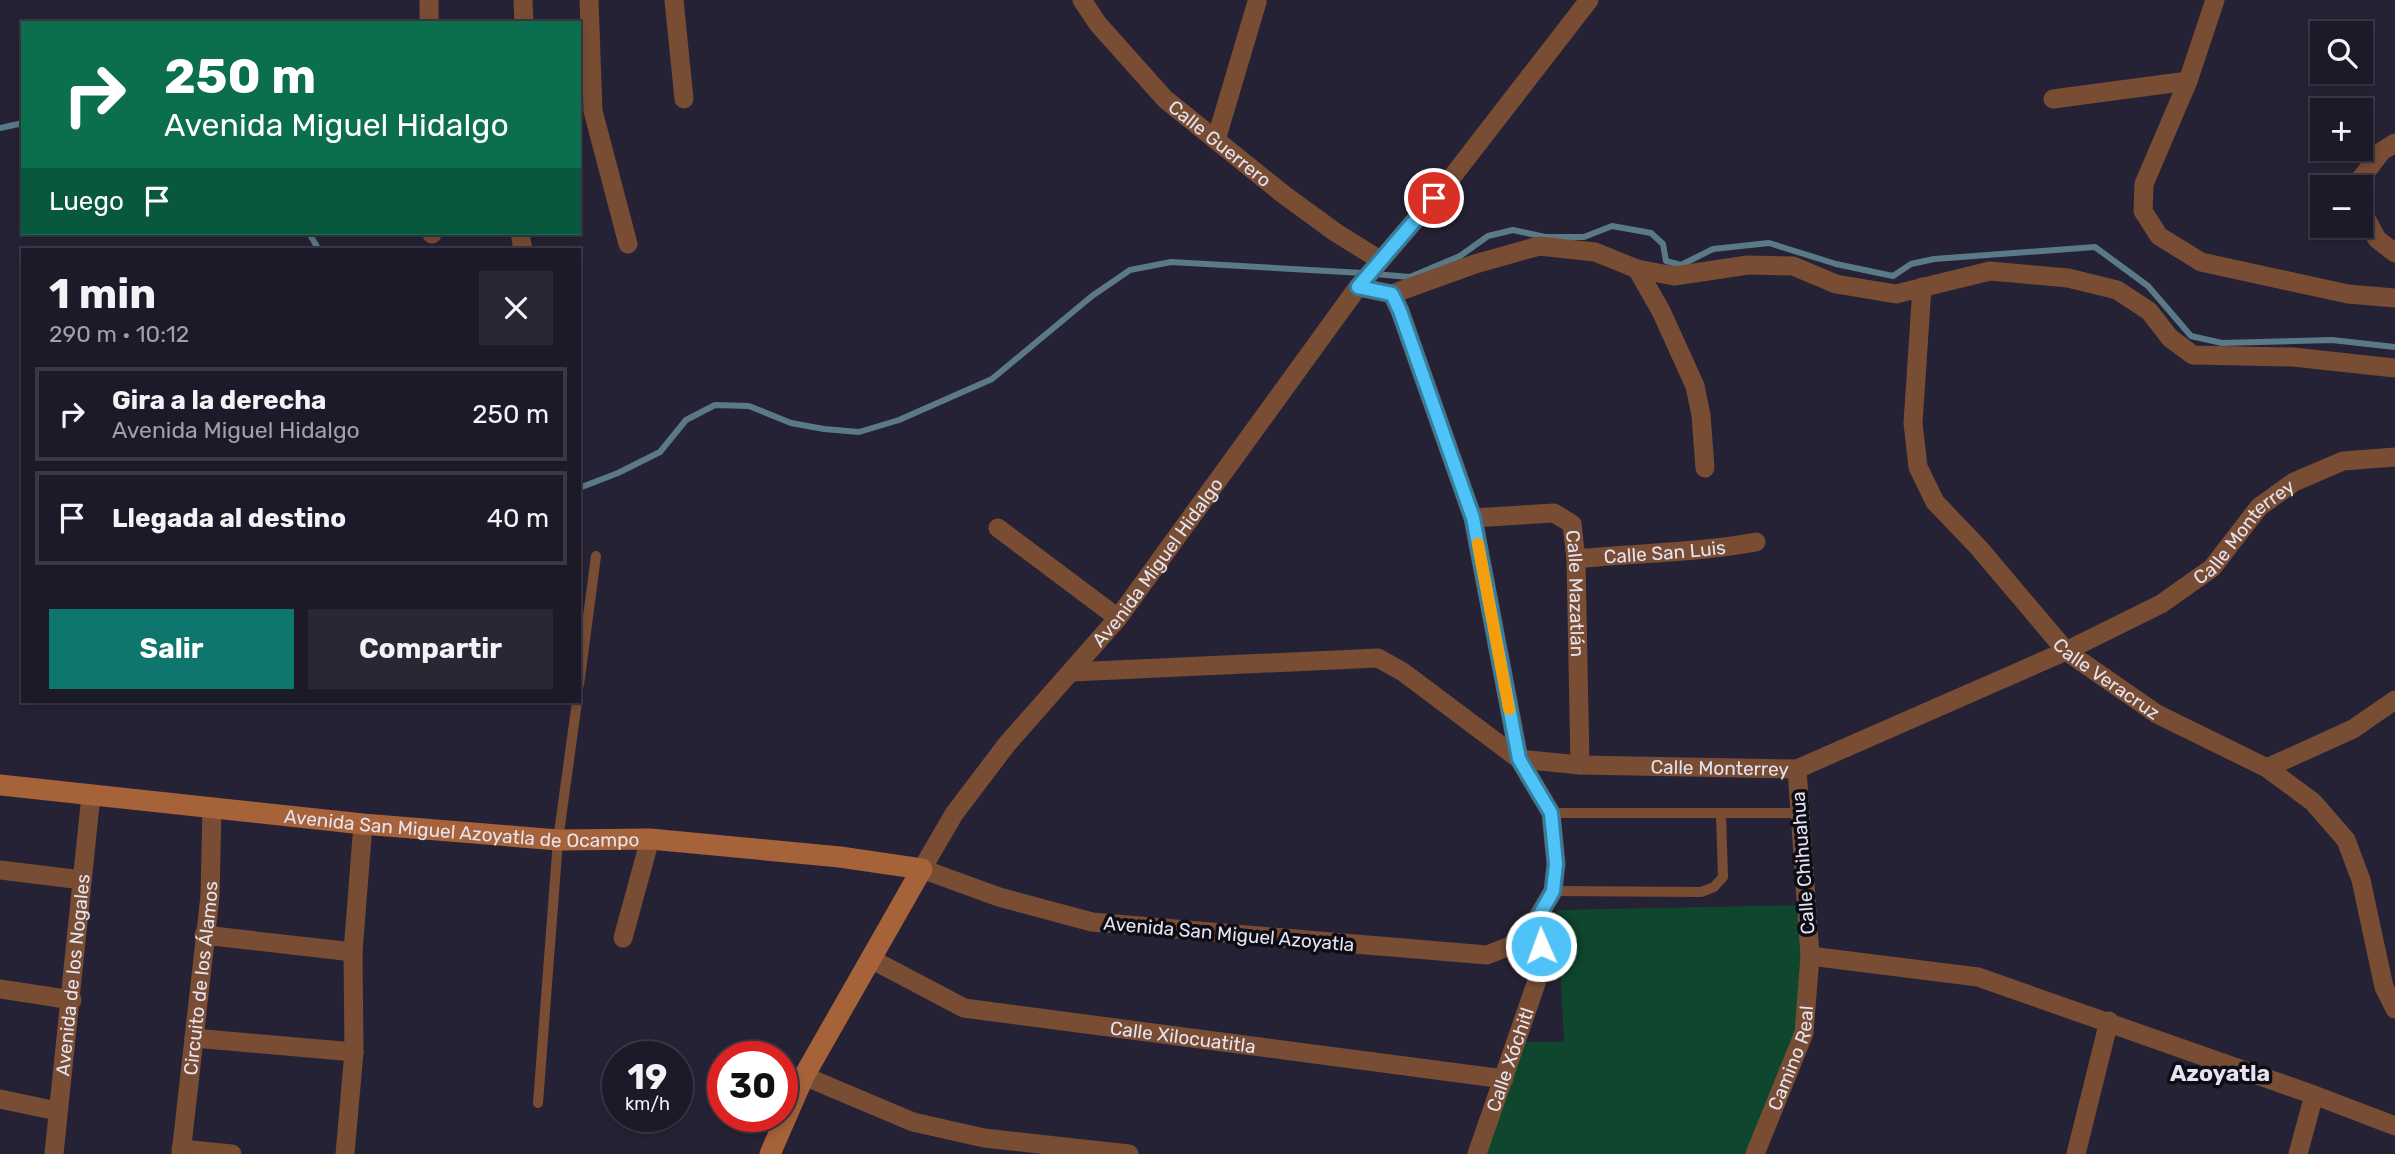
<!DOCTYPE html>
<html lang="es">
<head>
<meta charset="utf-8">
<style>
	body { margin:0; font-family:Rubik,sans-serif; background:#292734; color:#f1f3f6; height:100vh; display:flex; flex-direction:column; font-size:26px; white-space:nowrap }
	* { box-sizing:border-box; margin:0 }
	p { font-size:23px; color:#a0a1a8 }
	.icon { flex:none; width:38px; height:38px; fill:none; stroke:currentColor; stroke-width:2; stroke-linecap:round; stroke-linejoin:round }
	.map { position:relative; flex:1; overflow:hidden }
	.side { position:absolute; left:21px; top:248px; width:560px; height:455px; display:flex; flex-direction:column; background:#1c1a28; border-radius:0px; box-shadow:0 4px 10px #0003,0 0 0 2px #3a3845 }
	.side>* { flex:none }
	.banner { position:absolute; left:21px; top:21px; width:560px; height:214px; border-radius:0px; box-shadow:0 4px 10px #0003,0 0 0 2px #3a3845; background:#0b6e4f; color:#fff; overflow:hidden }
	.fabs { position:absolute; left:2310px; top:21px; display:grid; gap:14px }
	.fabs a { display:grid; place-items:center; width:63px; height:63px; border-radius:0px; background:#1c1a28; box-shadow:0 4px 10px #0003,0 0 0 2px #3a3845; font-size:35px }
	.speed { position:absolute; left:602px; top:1041px; display:flex; gap:14px; font-size:35px; font-weight:700; text-align:center }
	.speed>* { display:grid; place-content:center; width:91px; height:91px; border-radius:50%; background:#1c1a28; box-shadow:0 4px 10px #0003,0 0 0 2px #3a3845; line-height:1 }
	.speed small { font-size:18px; font-weight:400 }
	.speed .limit { border:10px solid #d22; background:#fff; color:#111 }
	.pin { position:absolute; display:grid; place-items:center; width:60px; height:60px; color:#fff; margin:-30px; border:4px solid #fff; border-radius:50%; box-shadow:0 2px 7px #0007 }
	.me { position:absolute; width:77px; margin:-38px; rotate:358deg; stroke-linejoin:round; filter:drop-shadow(0 0 5px #0008) }
	.turn { display:flex; align-items:center; gap:24px; height:147px; padding:0 28px; font-size:32px }
	.turn .icon { width:91px; height:91px; stroke-width:2.5 }
	.turn b { display:block; font-size:49px; line-height:60px }
	.then { display:flex; align-items:center; height:66px; padding:0 28px; background:#0003; gap:14px; font-size:26px }
	.round { display:grid; place-items:center; flex:none; width:74px; height:74px; border-radius:0px; background:#292734 }
	.head { display:flex; align-items:center; justify-content:space-between; height:119px; padding:0 28px }
	h1 { font-size:42px; font-weight:700; line-height:52px }
	.cta { display:flex; gap:14px; margin-top:auto; padding:14px 28px }
	.cta a { flex:1; height:80px; border-radius:0px; background:#0f766e; color:#fff; font-size:28px; font-weight:700; line-height:80px; text-align:center }
	.cta a+a { background:#292734; color:#f1f3f6 }
	ul { padding:0; list-style:none }
	li { display:flex; align-items:center; gap:21px; height:94px; margin:0 14px 10px; padding:0 14px; border:4px solid #3a3845; border-radius:0px }
	li div { flex:1 }
	li b { display:block; font-size:26px }
	li em { font-style:normal }
	.map>svg:first-child { display:block }
	.green { fill:#0e462e }
	.lines { fill:none; stroke-linecap:round; stroke-linejoin:round }
	.stream { stroke:#5a7a88; stroke-width:6 }
	.lane { stroke:#784d34; stroke-width:10 }
	.street { stroke:#784d34; stroke-width:19 }
	.secondary { stroke:#a66239; stroke-width:21 }
	.route-casing { stroke:#337fa1; stroke-width:18 }
	.route { stroke:#4fc3f7; stroke-width:12 }
	.slow { stroke:#f59e0b; stroke-width:12 }
	.labels { text-anchor:middle; dominant-baseline:central; stroke-width:7; stroke-linejoin:round; paint-order:stroke }
	.street-label { font-size:19px; fill:#e5e3f0; stroke:#0e0d15 }
	.quarter-label { font-size:23px; font-weight:bold; fill:#e5e3f0; stroke:#0e0d15 }
</style>
</head>
<body>
<div class="map">
<svg width="2395" height="1154" viewBox="0 0 2395 1154">
	<rect width="100%" height="100%" fill="#262235"/>
	<path class="green" d="M1805 905 1798 1040 1790 1046 1745 1154H1485L1525 1042H1564L1557 910Z"/>
	<g class="lines">
		<path class="stream" d="M0 128 23 123
			M309 233 319 250
			M1374 274 1410 277 1460 256 1488 236 1513 230 1545 237H1584L1612 226 1651 233 1663 244 1666 261 1681 265 1713 249 1769 243 1836 264 1893 276 1911 264 1934 259 2095 247 2148 286 2191 336 2222 343 2332 340 2395 347
			M579 488 618 473 660 452 686 420 715 405 749 406 791 423 824 429 859 432 899 420 992 379 1092 296 1130 270 1171 262 1363 273"/>
		<path class="lane" d="M579 685 596 556
			M1551 813H1800
			M1553 891 1701 892 1714 887 1723 877 1721 814
			M538 1103 558 840 577 702"/>
		<g class="street">
			<path d="M429 0V23"/>
			<path d="M523 0 524 23"/>
			<path d="M589 0 593 111 628 244"/>
			<path d="M674 0 684 99"/>
			<path id="s1" d="M1082 0 1098 24 1165 99 1283 194 1335 232 1380 260"/>
			<path d="M2215 0 2188 81 2144 184 2143 211 2159 236 2201 262 2348 294 2395 298"/>
			<path d="M2053 99 2188 81"/>
			<path d="M1216 140 1257 2"/>
			<path d="M2359 187V181L2382 151 2395 143"/>
			<path d="M2361 209 2377 239 2395 253"/>
			<path d="M432 233V234"/>
			<path d="M520 233 523 250"/>
			<path d="M1637 269 1661 311 1695 386 1701 415 1705 468"/>
			<path id="s2" d="M1358 287 1392 294 1400 311 1473 518 1519 759 1551 813 1556 864 1553 891 1533 925 1510 946 1487 955 1092 922 999 897 922 869 954 814 1007 744 1118 618 1358 287 1452 177 1589 0"/>
			<path id="s3" d="M1922 287 1913 423 1918 467 1935 502 1979 548 2066 651 2157 714 2267 768 2313 802 2346 840 2361 880 2384 987 2395 1009"/>
			<path d="M1392 294 1475 264 1539 246 1595 252 1637 269 1674 276 1748 265 1793 266 1836 284 1896 294 1990 271 2068 278 2117 290 2149 311 2170 338 2193 355 2293 357 2395 368"/>
			<path id="s4" d="M1473 518 1554 513 1572 524 1576 559 1580 765"/>
			<path d="M998 528 1118 618"/>
			<path id="s5" d="M1576 559C1636 553 1696 553 1756 542"/>
			<path id="s6" d="M1072 672 1378 658 1403 672 1519 759 1580 765 1797 769 2066 651 2161 604 2212 568 2259 507 2294 482 2343 461 2395 457"/>
			<path d="M2267 768 2353 729 2395 700"/>
			<path d="M0 870 82 880"/>
			<path d="M204 935 353 952"/>
			<path d="M623 938 650 839"/>
			<path d="M1810 956 1978 977 2314 1095 2395 1126"/>
			<path id="s7" d="M871 959 964 1008 1504 1079"/>
			<path d="M0 989 72 1000"/>
			<path d="M194 1038 354 1052"/>
			<path d="M804 1076 913 1122 984 1138 1129 1154"/>
			<path d="M0 1099 57 1111"/>
			<path d="M181 1149 232 1154"/>
			<path id="s8" d="M54 1154 91 795"/>
			<path id="s9" d="M181 1154 210 896 212 809"/>
			<path d="M345 1154 354 1052 353 952 363 824"/>
			<path id="s10" d="M1477 1154 1540 972 1541 946 1535 923"/>
			<path id="s11" d="M1755 1154 1804 1033 1810 956 1797 769"/>
			<path d="M2076 1154 2109 1021"/>
			<path d="M2298 1154 2314 1095"/>
		</g>
		<path class="secondary" id="s12" d="M0 785 363 824 558 840 650 839 840 857 922 869 804 1076 770 1154"/>
	</g>
	<g class="lines">
		<g class="route-casing">
			<path id="route" d="M1434 198 1358 287 1392 294 1400 311 1473 518 1519 759 1551 813 1556 864 1553 891 1535 923 1541 946"/>
		</g>
		<use href="#route" class="route"/>
		<path class="slow" d="M1478 544 1509 709"/>
	</g>
	<g class="labels">
		<g class="street-label">
			<text stroke="none"><textPath href="#s1" startOffset="200">Calle Guerrero</textPath></text>
			<text stroke="none"><textPath href="#s6" startOffset="1269">Calle Monterrey</textPath></text>
			<text stroke="none"><textPath href="#s5" startOffset="89">Calle San Luis</textPath></text>
			<text stroke="none"><textPath href="#s2" startOffset="1717">Avenida Miguel Hidalgo</textPath></text>
			<text stroke="none"><textPath href="#s4" startOffset="172">Calle Mazatlán</textPath></text>
			<text stroke="none"><textPath href="#s3" startOffset="467">Calle Veracruz</textPath></text>
			<text stroke="none"><textPath href="#s6" startOffset="681">Calle Monterrey</textPath></text>
			<text stroke="none"><textPath href="#s12" startOffset="464">Avenida San Miguel Azoyatla de Ocampo</textPath></text>
			<text transform="translate(1803 863) rotate(-94)">Calle Chihuahua</text>
			<text transform="translate(1229 934) rotate(5)">Avenida San Miguel Azoyatla</text>
			<text stroke="none"><textPath href="#s8" startOffset="180">Avenida de los Nogales</textPath></text>
			<text stroke="none"><textPath href="#s9" startOffset="177">Circuito de los Álamos</textPath></text>
			<text stroke="none"><textPath href="#s7" startOffset="326">Calle Xilocuatitla</textPath></text>
			<text stroke="none"><textPath href="#s11" startOffset="103">Camino Real</textPath></text>
			<text stroke="none"><textPath href="#s10" startOffset="100">Calle Xóchitl</textPath></text>
		</g>
		<g class="quarter-label">
			<text x="2220" y="1073">Azoyatla</text>
		</g>
	</g>
</svg>
<div class="fabs">
<a><svg class="icon" aria-label="search" viewBox="0 0 24 24"><circle cx="10" cy="10" r="6"/><path d="M15 15l6 6"/></svg></a>
<a>+</a>
<a>−</a>
</div>
<div class="speed"><div>19<small>km/h</small></div><div class="limit">30</div></div>
<div class="pin" style="left:1434px;top:198px;background:#d93025"><svg class="icon" aria-label="arrive" viewBox="0 0 24 24"><path d="M6 21V4h12l-3 4 3 4H6"/></svg></div>
<svg class="me" style="left:1541px;top:946px" viewBox="-20 -20 40 40"><circle r="17" fill="#4fc3f7" stroke="#fff" stroke-width="3"/><path d="M0-11L8 9 0 5-8 9z" fill="#fff"/></svg>
<div class="banner">
<div class="turn"><svg class="icon" aria-label="right" viewBox="0 0 24 24"><path d="M7 20v-9h11M14 6l5 5-5 5"/></svg><div><b>250 m</b>Avenida Miguel Hidalgo</div></div>
<div class="then">Luego<svg class="icon" aria-label="arrive" viewBox="0 0 24 24"><path d="M6 21V4h12l-3 4 3 4H6"/></svg></div>
</div>
<section class="side">
<div class="head"><div><h1>1 min</h1><p>290 m · 10:12</p></div><a class="round"><svg class="icon" aria-label="close" viewBox="0 0 24 24"><path d="M6 6l12 12M18 6L6 18"/></svg></a></div>
<ul>
<li><svg class="icon" aria-label="right" viewBox="0 0 24 24"><path d="M7 20v-9h11M14 6l5 5-5 5"/></svg><div><b>Gira a la derecha</b><p>Avenida Miguel Hidalgo</p></div><em>250 m</em></li>
<li><svg class="icon" aria-label="arrive" viewBox="0 0 24 24"><path d="M6 21V4h12l-3 4 3 4H6"/></svg><div><b>Llegada al destino</b></div><em>40 m</em></li>
</ul>
<div class="cta"><a>Salir</a><a>Compartir</a></div>
</section>
</div>
</body>
</html>
